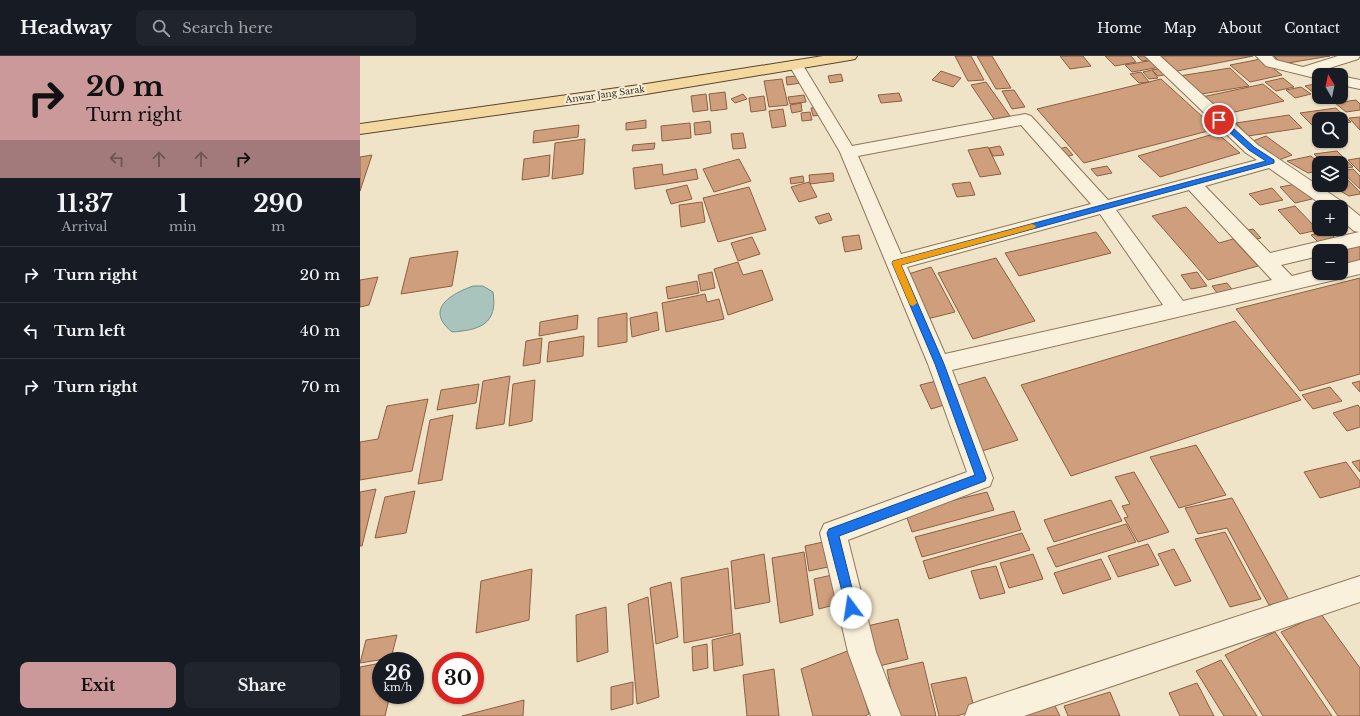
<!DOCTYPE html>
<html lang="en">
<head>
<meta charset="utf-8">
<style>
	body { margin:0; font-family:"Libre Baskerville",serif; background:#20242c; color:#f1f3f6; height:100vh; display:flex; flex-direction:column; font-size:15px; white-space:nowrap }
	* { box-sizing:border-box; margin:0 }
	p { font-size:13px; color:#9ea1a6 }
	.icon { flex:none; width:22px; height:22px; fill:none; stroke:currentColor; stroke-width:2; stroke-linecap:round; stroke-linejoin:round }
	.map { position:relative; flex:1; overflow:hidden }
	.panel { display:flex; flex-direction:column; background:#171b24; width:360px }
	.panel>* { flex:none }
	.banner { background:#cc999b; color:#111; overflow:hidden }
	.needle { width:26px; rotate:351deg }
	.tools { position:absolute; left:952px; top:12px; display:grid; gap:8px }
	.tools a { display:grid; place-items:center; width:36px; height:36px; border-radius:8px; background:#171b24; box-shadow:0 1px 3px #0004; font-size:20px }
	.speed { position:absolute; left:12px; top:596px; display:flex; gap:8px; font-size:20px; font-weight:700; text-align:center }
	.speed>* { display:grid; place-content:center; width:52px; height:52px; border-radius:50%; background:#171b24; box-shadow:0 1px 3px #0004; line-height:1 }
	.speed small { font-size:10px; font-weight:400 }
	.speed .limit { border:6px solid #d22; background:#fff; color:#111 }
	.pin { position:absolute; display:grid; place-items:center; width:34px; height:34px; color:#fff; margin:-17px; border:2px solid #fff; border-radius:50%; box-shadow:0 1px 4px #0007 }
	.me { position:absolute; width:44px; margin:-22px; rotate:346deg; stroke-linejoin:round; filter:drop-shadow(0 0 3px #0008) }
	.turn { display:flex; align-items:center; gap:14px; height:84px; padding:0 20px; font-size:18px }
	.turn .icon { width:52px; height:52px; stroke-width:2.5 }
	.turn b { display:block; font-size:28px; line-height:34px }
	.lanes { display:flex; align-items:center; height:38px; padding:0 20px; background:#0003; justify-content:center; gap:20px; direction:ltr }
	.lanes .off { opacity:.35 }
	.eta { display:flex; justify-content:space-evenly; align-items:center; height:68px; text-align:center }
	.eta b { font-size:24px; font-weight:700; line-height:28px }
	.primary-button { display:flex; gap:8px; margin-top:auto; padding:8px 20px }
	.primary-button a { flex:1; height:46px; border-radius:8px; background:#cc999b; color:#111; font-size:16px; font-weight:700; line-height:46px; text-align:center }
	.primary-button a+a { background:#20242c; color:#f1f3f6 }
	ul { padding:0; list-style:none }
	li { display:flex; align-items:center; gap:12px; height:56px; padding:0 20px; border-top:1px solid #363941 }
	li div { flex:1 }
	li b { display:block; font-size:15px }
	li em { font-style:normal }
	header { display:flex; align-items:center; gap:24px; box-sizing:border-box; height:56px; padding:0 20px; background:#171b24; border-bottom:1px solid #363941 }
	header strong { font-size:19px }
	nav { display:flex; gap:22px; margin-inline-start:auto; font-size:14px }
	.search { width:280px; height:36px; background:#20242c; display:flex; align-items:center; gap:10px; box-sizing:border-box; padding:0 14px; border-radius:8px; color:#9ea1a6; font-size:15px }
	main { display:flex; flex:1; min-height:0 }
	.map>svg:first-child { display:block }
	.water { fill:#a9c4bc; stroke:#6f938a }
	.building { fill:#cf9f7d; stroke:#8d5f41 }
	.lines { fill:none; stroke-linecap:round; stroke-linejoin:round }
	.minor-casing { stroke:#8d765c; stroke-width:2 }
	.major-casing { stroke:#5b4430; stroke-width:2 }
	.minor { fill:#faf1dc; fill-rule:evenodd }
	.major { fill:#f3d9a0; fill-rule:evenodd }
	.route { fill:#1a73e8; stroke:#114b97 }
	.slow { fill:#f59e0b }
	.labels { text-anchor:middle; dominant-baseline:central; stroke-width:4; stroke-linejoin:round; paint-order:stroke }
	.far-street-label { font-size:9px; fill:#3d2e20; stroke:#f7eed8 }
</style>
</head>
<body>
<header>
<strong>Headway</strong>
<div class="search"><svg class="icon" aria-label="search" viewBox="0 0 24 24"><circle cx="10" cy="10" r="6"/><path d="M15 15l6 6"/></svg>Search here</div>
<nav><a>Home</a><a>Map</a><a>About</a><a>Contact</a></nav>
</header>
<main>
<section class="panel">
<div class="banner">
<div class="turn"><svg class="icon" aria-label="right" viewBox="0 0 24 24"><path d="M7 20v-9h11M14 6l5 5-5 5"/></svg><div><b>20 m</b>Turn right</div></div>
<div class="lanes"><svg class="icon off" aria-label="left" viewBox="0 0 24 24"><path d="M17 20v-9H6M10 6l-5 5 5 5"/></svg><svg class="icon off" aria-label="ahead" viewBox="0 0 24 24"><path d="M12 20V5M6 11l6-6 6 6"/></svg><svg class="icon off" aria-label="ahead" viewBox="0 0 24 24"><path d="M12 20V5M6 11l6-6 6 6"/></svg><svg class="icon" aria-label="right" viewBox="0 0 24 24"><path d="M7 20v-9h11M14 6l5 5-5 5"/></svg></div>
</div>
<div class="eta">
<div><b>11:37</b><p>Arrival</p></div>
<div><b>1</b><p>min</p></div>
<div><b>290</b><p>m</p></div>
</div>
<ul>
<li><svg class="icon" aria-label="right" viewBox="0 0 24 24"><path d="M7 20v-9h11M14 6l5 5-5 5"/></svg><div><b>Turn right</b></div><em>20 m</em></li>
<li><svg class="icon" aria-label="left" viewBox="0 0 24 24"><path d="M17 20v-9H6M10 6l-5 5 5 5"/></svg><div><b>Turn left</b></div><em>40 m</em></li>
<li><svg class="icon" aria-label="right" viewBox="0 0 24 24"><path d="M7 20v-9h11M14 6l5 5-5 5"/></svg><div><b>Turn right</b></div><em>70 m</em></li>
</ul>
<div class="primary-button"><a>Exit</a><a>Share</a></div>
</section>
<div class="map">
<svg width="1000" height="660" viewBox="0 0 1000 660">
	<rect width="100%" height="100%" fill="#f0e4c8"/>
	<path class="water" d="M113 230H123L133 236C138 268 120 274 92 276 64 253 91 238 113 230Z"/>
	<path class="building" d="M595 0H611L624 24 608 25Z
		M617 0H632L651 32 636 33Z
		M700 0H723L731 10 710 13Z
		M745 0H771L776 6 755 10Z
		M777 0H791L794 3 782 5Z
		M801 0H893L817 15Z
		M914 0H970L922 8Z
		M901 3 922 19 890 26 870 9Z
		M794 4 801 11 772 16 765 9Z
		M805 12 810 18 798 20 792 14Z
		M870 12 889 30 836 39 819 20Z
		M792 14 798 22 789 23 783 16Z
		M581 15 601 22 593 31 572 24Z
		M781 16 789 26 779 27 770 18Z
		M481 18 483 25 470 27 468 20Z
		M447 19 449 26 427 29 426 21Z
		M923 22 934 31 916 35 905 26Z
		M422 23 428 49 409 51 404 25Z
		M801 23 856 73 724 107 677 53Z
		M626 26 650 60 634 63 611 29Z
		M959 27V41L945 30Z
		M903 28 924 45 861 59 842 41Z
		M941 31 951 38 935 42 926 34Z
		M654 34 665 51 652 53 642 35Z
		M365 36 367 53 351 55 349 38Z
		M539 37 542 45 521 47 518 39Z
		M346 38 348 54 333 56 331 40Z
		M383 38 387 43 375 47 371 43Z
		M444 39 446 46 430 48 428 41Z
		M404 40 406 54 391 56 389 42Z
		M959 41H980L981 42 965 45Z
		M996 44 1000 48V54L986 56 975 47Z
		M441 47 442 55 432 57 430 49Z
		M460 51 462 59 453 60 451 52Z
		M976 52 991 66 981 68V63H959V71L955 72 940 57Z
		M423 53 426 70 412 72 409 55Z
		M450 56 452 64 442 65 441 57Z
		M929 59 942 72 888 80 876 67Z
		M1000 61V74L989 62Z
		M286 64V72L266 74V67Z
		M350 65 351 77 335 79 334 67Z
		M330 67 331 82 302 85 301 70Z
		M219 69 218 81 173 87 174 75Z
		M383 77 386 92 373 93 371 78Z
		M857 77 880 97 800 121 778 100Z
		M906 80 932 99 919 104 893 85Z
		M225 83 223 118 192 123 195 87Z
		M295 87 294 93 272 95 273 89Z
		M640 90 644 99 633 100 629 92Z
		M628 91 641 118 620 121 608 94Z
		M706 91 713 99 703 101 696 94Z
		M977 95 993 111 981 113V107H963L954 98Z
		M12 99 0 135V101Z
		M190 99 189 120 162 124 164 103Z
		M951 100 959 107V115L948 117 927 105Z
		M1000 102V116L988 104Z
		M379 103 391 125 354 136 343 113Z
		M302 108 303 119 336 113 338 123 275 133 273 112Z
		M747 110 752 117 737 120 731 113Z
		M993 113 1000 120V133L981 115Z
		M473 117 474 125 450 128 449 119Z
		M981 117 1000 136V138L989 140 970 129H981Z
		M443 120 444 126 431 128 430 122Z
		M449 126 457 141 439 146 431 131Z
		M610 126 615 139 597 141 592 128Z
		M936 128 952 143 935 147 920 131Z
		M327 129 332 143 311 148 306 134Z
		M389 131 406 174 358 186 343 142Z
		M912 132 923 144 900 149 889 138Z
		M342 146 345 166 321 171 319 149Z
		M935 150 958 174 940 178 918 154Z
		M826 151 859 187 873 183 898 210 848 224 792 160Z
		M469 157 472 164 459 168 455 161Z
		M893 173 901 182 892 184 884 175Z
		M968 175 977 184 960 188 951 179Z
		M736 176 751 197 659 220 645 197Z
		M499 179 502 193 485 196 482 181Z
		M392 181 400 198 378 205 371 187Z
		M1000 189V207L988 209 981 202V195H975Z
		M98 195 92 230 41 238 50 202Z
		M636 202 675 265 613 283 578 217Z
		M378 206 383 219 402 214 413 244 368 259 354 213Z
		M571 211 595 256 567 263 545 219Z
		M352 216 355 232 341 235 338 219Z
		M837 216 847 230 831 233 821 219Z
		M18 221 9 249 0 251V224Z
		M1000 222V318L940 335 876 253Z
		M337 225 339 237 308 243 306 231Z
		M867 227 875 237 860 241 852 230Z
		M345 238 347 246 359 243 364 263 306 276 302 247Z
		M297 256 299 274 272 281 270 262Z
		M267 257V286L238 291V262Z
		M218 259 217 273 179 280 180 266Z
		M875 265 941 344 711 420 661 329Z
		M224 280 223 300 187 306 189 286Z
		M182 282 180 307 163 310 166 285Z
		M150 320 144 368 116 373 123 325Z
		M625 321 658 384 622 395 591 331Z
		M175 324 172 365 149 370 153 328Z
		M580 324 591 347 571 353 560 329Z
		M1000 325V336L992 327Z
		M119 328 116 347 77 354 81 334Z
		M970 331 982 345 953 353 942 339Z
		M68 343 52 415 0 424V386L18 383 27 350Z
		M998 349 1000 352V371L987 375 973 357Z
		M93 359 82 424 58 428 70 364Z
		M836 389 866 439 819 452 790 401Z
		M1000 404V416L992 406Z
		M986 406 1000 425V431L960 442 944 416Z
		M774 416 809 476 778 486 764 462 768 461 762 450 770 448 755 421Z
		M16 433 2 490H0V436Z
		M55 435 46 477 15 482 25 441Z
		M627 436 634 454 552 476 545 456Z
		M872 442 929 544 909 549 867 472 838 478 825 452Z
		M751 444 762 465 694 486 684 464Z
		M654 455 661 474 562 501 555 481Z
		M766 468 776 486 696 511 687 492Z
		M865 476 901 543 870 551 835 483Z
		M662 477 670 494 569 523 563 505Z
		M463 486 468 511 449 515 445 490Z
		M788 488 799 509 758 521 748 500Z
		M814 493 831 525 815 530 798 498Z
		M444 496 453 559 420 567 412 502Z
		M404 498 410 546 375 553 371 505Z
		M673 498 683 523 649 532 640 507Z
		M741 503 751 523 703 538 694 517Z
		M636 510 645 537 620 543 611 515Z
		M368 512 373 577 324 587 321 522Z
		M172 513 169 564 116 577 121 525Z
		M472 519 477 548 459 553 454 523Z
		M311 526 318 581 296 588 290 532Z
		M288 541 299 641 277 648 268 548Z
		M246 551 248 596 217 606 216 559Z
		M961 558 1000 612V660H978L921 576Z
		M538 563 548 603 515 611 507 570Z
		M915 576 972 660H903L865 599Z
		M380 577 383 609 354 615 352 584Z
		M37 579 31 602 0 607 6 584Z
		M347 588 348 612 333 615 332 591Z
		M490 594 509 658 505 660H453L441 613Z
		M861 604 897 660H864L836 615Z
		M563 606 576 660H536L527 614Z
		M21 607V639H30L25 660H0V611Z
		M414 613 419 660H387L383 619Z
		M606 621 615 655 596 660H579L571 628Z
		M273 626V648L251 654V631Z
		M837 627 854 660H820L809 637Z
		M750 636 760 660H708L704 650Z
		M164 644 163 660H102Z
		M693 646 700 660H663Z"/>
	<g class="lines">
		<g class="minor-casing">
			<path id="minor" d="M785 0H800L898 89 984 147 1000 160V190L978 195H959V200L921 209 932 220 959 213V217H981V209L1000 204V218L592 314 633 422 630 430 488 484 516 596 541 660H511L488 596 460 477 464 468 607 416 568 308 480 96 429 9 431 6 436 5 441 6 492 90 665 58 671 60 748 144 897 104 886 97ZM661 69 731 148 541 198 498 100ZM909 112 965 151H981V164L994 175 999 176 910 197 845 130ZM829 134 912 224 823 245 756 154ZM740 158 803 249 585 298 547 211Z
				M896 0H912L916 4 943 11 978 0H1000L998 3 960 15 964 16 966 19H959V23L906 10Z
				M981 20 1000 24V33L981 29Z
				M1000 520V546L664 660H605L609 649 620 645Z"/>
		</g>
		<g class="major-casing">
			<path id="major" d="M463 0H497L495 3 490 4 286 38 0 78V68L286 28Z"/>
		</g>
		<use href="#minor" class="minor"/>
		<use href="#major" class="major"/>
	</g>
	<path class="route" d="M857 62H862L894 91 914 104V107L541 209 584 308 626 422 625 425 479 480 497 552 495 555 491 557 487 555 467 477 469 473 615 419 575 308 532 207 533 205 906 105 889 94 857 65Z"/>
	<path class="slow" d="M672 168 676 170 675 172 541 209 557 247 553 250 550 249 532 207 533 205Z"/>
	<g class="labels">
		<g class="far-street-label">
			<text transform="translate(245 38) rotate(-8)">Anwar Jang Sarak</text>
		</g>
	</g>
</svg>
<div class="tools">
<a><svg class="needle" viewBox="-14 -14 28 28"><path d="M0-13l5 13h-10z" fill="#e53935"/><path d="M0 13l5-13h-10z" fill="#9ea1a6"/></svg></a>
<a><svg class="icon" aria-label="search" viewBox="0 0 24 24"><circle cx="10" cy="10" r="6"/><path d="M15 15l6 6"/></svg></a>
<a><svg class="icon" aria-label="layers" viewBox="0 0 24 24"><path d="M12 4l9 5-9 5-9-5zM3 14l9 5 9-5"/></svg></a>
<a>+</a>
<a>−</a>
</div>
<div class="speed"><div>26<small>km/h</small></div><div class="limit">30</div></div>
<div class="pin" style="left:859px;top:64px;background:#d93025"><svg class="icon" aria-label="arrive" viewBox="0 0 24 24"><path d="M6 21V4h12l-3 4 3 4H6"/></svg></div>
<svg class="me" style="left:491px;top:552px" viewBox="-20 -20 40 40"><circle r="19" fill="#fff"/><path d="M0-13L10 11 0 6-10 11z" fill="#1a73e8"/></svg>
</div>
</main>
</body>
</html>
